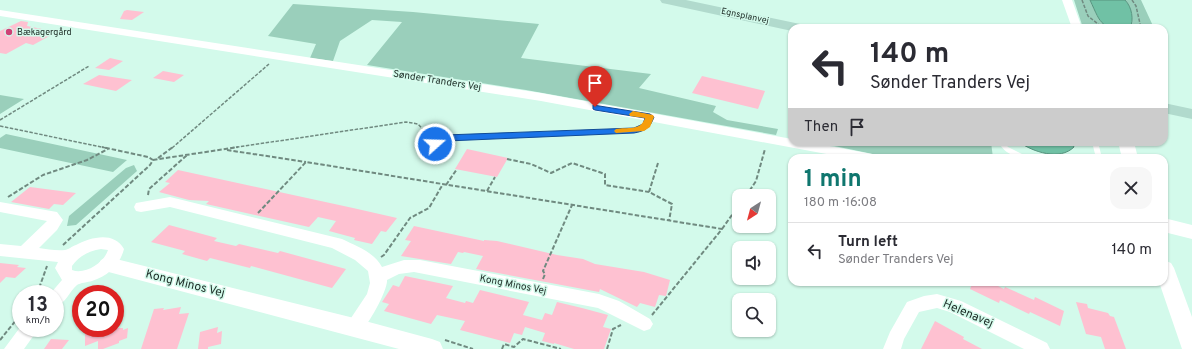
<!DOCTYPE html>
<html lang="en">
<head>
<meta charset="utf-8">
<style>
	body { margin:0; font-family:Overpass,sans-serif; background:#f7f7f7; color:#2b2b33; height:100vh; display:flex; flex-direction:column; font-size:15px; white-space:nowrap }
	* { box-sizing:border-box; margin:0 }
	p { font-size:13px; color:#7c7c81 }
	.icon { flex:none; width:22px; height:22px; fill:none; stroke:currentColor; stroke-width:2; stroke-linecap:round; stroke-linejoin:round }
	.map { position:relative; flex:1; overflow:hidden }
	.drawer { position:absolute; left:788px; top:154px; width:380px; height:132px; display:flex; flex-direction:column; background:#fff; border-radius:12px; box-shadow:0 1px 3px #0004 }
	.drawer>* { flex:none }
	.hud { position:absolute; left:788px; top:24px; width:380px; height:122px; border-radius:12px; box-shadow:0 1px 3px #0004; background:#fff; color:#2b2b33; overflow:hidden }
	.needle { width:26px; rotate:216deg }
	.fabs { position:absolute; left:732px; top:189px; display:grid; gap:8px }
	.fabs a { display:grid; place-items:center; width:44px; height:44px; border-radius:8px; background:#fff; box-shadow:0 1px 3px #0004; font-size:20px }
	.speed { position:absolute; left:12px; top:285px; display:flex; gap:8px; font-size:20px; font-weight:700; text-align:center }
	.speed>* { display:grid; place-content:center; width:52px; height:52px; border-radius:50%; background:#fff; box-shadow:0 1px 3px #0004; line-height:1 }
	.speed small { font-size:10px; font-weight:400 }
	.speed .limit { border:6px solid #d22; background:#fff; color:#111 }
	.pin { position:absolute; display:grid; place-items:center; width:34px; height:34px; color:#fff; margin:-41px -17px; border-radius:50% 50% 50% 0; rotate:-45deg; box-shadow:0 0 4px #0007 }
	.pin .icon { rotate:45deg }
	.me { position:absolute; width:44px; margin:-22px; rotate:70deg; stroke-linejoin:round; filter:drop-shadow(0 0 3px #0008) }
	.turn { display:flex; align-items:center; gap:14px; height:84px; padding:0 16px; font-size:18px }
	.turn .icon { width:52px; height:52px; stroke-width:2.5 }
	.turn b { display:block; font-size:28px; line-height:34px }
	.then { display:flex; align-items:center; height:38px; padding:0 16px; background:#0003; gap:8px; font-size:15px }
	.round { display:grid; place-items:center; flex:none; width:42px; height:42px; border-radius:12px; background:#f7f7f7 }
	.overview { display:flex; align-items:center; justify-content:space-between; height:68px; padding:0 16px }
	h1 { font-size:24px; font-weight:700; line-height:30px; color:#0f766e }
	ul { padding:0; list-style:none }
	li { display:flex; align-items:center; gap:12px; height:56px; padding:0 16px; border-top:1px solid #e1e1e2 }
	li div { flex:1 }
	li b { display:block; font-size:15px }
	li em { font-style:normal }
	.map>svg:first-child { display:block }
	.green { fill:#9acfbb }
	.water { fill:#70c1a5; stroke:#57947f }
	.building { fill:#fec1d1 }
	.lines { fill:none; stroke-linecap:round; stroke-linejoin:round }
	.path-far1 { stroke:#708a80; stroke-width:1.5; stroke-dasharray:3.5 1.5; stroke-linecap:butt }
	.path { stroke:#708a80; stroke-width:2; stroke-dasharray:4.5 2; stroke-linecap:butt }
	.service { fill:#fff; fill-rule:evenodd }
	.minor { fill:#fff; fill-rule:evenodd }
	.tertiary { fill:#fff; fill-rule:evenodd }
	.secondary { fill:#b1dacd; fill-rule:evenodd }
	.route { fill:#1a73e8; stroke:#114b97 }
	.slow { fill:#f59e0b }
	.poi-dot { fill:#ce4276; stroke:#d3faeb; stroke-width:1.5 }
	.labels { text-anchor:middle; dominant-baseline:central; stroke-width:3; stroke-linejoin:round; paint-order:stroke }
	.far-street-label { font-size:9px; fill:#1c2b25; stroke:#d3faeb }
	.far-poi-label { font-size:9px; fill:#1c2b25; stroke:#d3faeb; text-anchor:start }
	.street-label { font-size:10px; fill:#1c2b25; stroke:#d3faeb }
	.near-street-label { font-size:12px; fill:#1c2b25; stroke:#d3faeb }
</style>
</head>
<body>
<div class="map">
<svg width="1192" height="349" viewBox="0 0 1192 349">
	<rect width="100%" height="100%" fill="#d3faeb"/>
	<path class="green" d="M1074 0H1090L1100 21 1110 28H1083Z
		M1125 0H1141L1154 28H1130C1134 20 1132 7 1125 0Z
		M293 4 413 12 539 24 521 58 651 74 639 88 716 106 713 112 727 120 778 129 776 135 526 90 367 65 402 22 372 20 340 41 333 61 310 58 316 44 268 36Z
		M0 95 24 99 0 114Z
		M6 134 127 160 113 172 0 148V138Z
		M815 142H991L993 158H892Z
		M134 165 137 171 76 225 67 226 69 216 126 168Z"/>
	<path class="water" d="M1090 0H1125C1132 7 1134 20 1130 28 1100 28 1102 26 1090 0Z
		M1019 142H1072L1074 147C1060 161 1033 152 1019 142Z"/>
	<path class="building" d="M127 10 144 12 132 20 120 19 124 11Z
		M21 21 28 22 27 26 57 32 33 45 26 43 6 54 0 53V31Z
		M110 58 123 61 109 70 95 68Z
		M163 71 184 75 174 82 153 78Z
		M99 75 132 80 116 91 83 84Z
		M702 76 765 91 758 109 692 93Z
		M467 149 508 158 497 177 455 169Z
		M178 170 353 208 397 218 386 232 381 231 372 244 354 240 355 238 329 231 336 221 318 217 309 227 206 204 209 201 189 200 159 192 170 183 165 182Z
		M30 187 76 193 63 205 54 204 49 209 11 202Z
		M169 225 217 238 214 241 236 246 239 244 278 253 280 251 346 269 332 288 251 266 250 268 210 258 207 261 182 254 185 251 151 242Z
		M414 226 484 241V240L497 241 557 255 583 259 595 264 644 272 670 280 666 296 659 295 655 307 640 303 637 307 600 289 599 292 476 269 483 256 464 252 463 253 458 252 451 264 401 256 411 241 405 240Z
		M0 263 19 265 17 267 26 268 15 278 6 277 0 283Z
		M405 276 453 286 446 298 465 303 466 301 473 303 480 290 529 302 523 315 542 320 545 313 552 315 557 302 582 308 608 315 603 327 611 329 604 349H574L554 343V344L542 341 545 333 525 327 522 335 514 333 510 343 460 330 465 321 437 315 431 324 384 311 389 304 382 302 393 285 399 287Z
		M973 282H990L1004 289 1005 287 1034 300 1035 297 1064 311 1060 326 1030 312 1029 314 1000 300 999 303 970 289Z
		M1076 302 1087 304 1088 308 1108 313 1110 316 1114 317 1126 349H1105L1101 337 1086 334Z
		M181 307 179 314 189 313 177 349H141L154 309 164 308 163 310Z
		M935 321 964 337 963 339 982 349H921Z
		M218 327 217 333 222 331 221 344 208 347V349H198L200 332Z
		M85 328H123V330L128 328 127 338 119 341V343L103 349H98V341L85 346Z
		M51 339 69 340 62 349H44Z"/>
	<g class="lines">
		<path class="path-far1" d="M1082 0 1088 16 1103 28
			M1132 0 1136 6 1141 28
			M0 120 89 66
			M0 126 106 148
			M172 148 269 64
			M231 148 406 122 418 124 432 139"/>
		<path class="path" d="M227 150 306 162
			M158 158 173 147
			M507 159 531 164 551 173 572 163 605 174V185L649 192
			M153 160 238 147
			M658 163 649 192 672 204 669 221
			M446 185 457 169
			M487 191 495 177
			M148 195 149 189 187 155
			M746 196 756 181 765 149
			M8 197 43 175 87 160 108 149
			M258 213 306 162 722 229 652 315
			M722 229 739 205
			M63 245 150 165 153 160 148 157 102 147
			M381 257 384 255 410 218 429 208 443 184
			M543 279 545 274 543 271 572 205
			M37 294 47 266
			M0 340 21 314
			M445 340 473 349
			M502 349 504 344 514 347 523 339 561 349
			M607 349 613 329 621 325"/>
		<path class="service" d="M650 115 653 117C649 127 644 130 634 133L446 140 435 146 432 144 445 136 634 129 642 125 648 116Z
			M998 142H1004L1008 147 1026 156 1027 158C1014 158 1005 153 998 142Z
			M1092 142H1098L1102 158H1096Z"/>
		<path class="minor" d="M1062 0H1072L1082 28H1072Z
			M0 10 541 93 792 139V142H808L872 154 877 155 879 158H848L541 101 0 16Z
			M170 197 342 239C356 246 374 252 382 267L404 260H420L599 294 619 301 650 319 653 324 650 329 644 331 598 308 414 272 399 274 387 280C388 290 368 326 360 332 356 335 352 334 348 332L345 327 367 294 370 283 368 271 355 260 332 248 170 207 141 212 136 211 134 207 136 203Z
			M0 202 57 212 63 220 57 230 39 248C47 249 56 251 65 250 68 250 72 246 76 245 91 237 114 231 124 249 120 265 108 276 92 281 88 282 80 283 77 285 69 292 66 303 55 307V294H50L62 280 55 268 58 262 0 256V244L21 246 47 221 0 212ZM101 249 108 250C104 263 85 275 72 270V266C79 256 89 251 101 249Z
			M937 294 961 301 1047 343 1050 349H1024L950 312 937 308 919 312 904 339 901 349H883L890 332 907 302 924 296Z
			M21 326V328H39L24 349H4Z"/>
		<path class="tertiary" d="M1118 142H1134L1138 158H1122Z
			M1164 218 1192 225V239L1164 232Z
			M108 257 354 318 432 339 440 342 443 349H399L101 270 98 265 101 260Z
			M1164 260 1171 263 1174 268 1192 317V349H1182L1159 282H1164Z"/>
		<path class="secondary" d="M660 0H686L800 24 805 25 807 28H792V31L667 4 662 3Z
			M1164 103 1192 109V119L1164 113Z"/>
	</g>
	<path class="route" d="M593 105 650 114 654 117C650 128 645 131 634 133L447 141 435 147 431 144 445 135 634 128 643 124 645 118 595 110 593 109Z"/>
	<path class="slow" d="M633 111 653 115 654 117 650 127 644 131 616 133 614 131 616 129C627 127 641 131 645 118L630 116 629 114Z"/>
	<circle class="poi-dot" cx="9" cy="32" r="4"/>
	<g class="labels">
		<g class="far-street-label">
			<text transform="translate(745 16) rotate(12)">Egnsplanvej</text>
		</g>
		<g class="far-poi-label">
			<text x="17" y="32">Bækagergård</text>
		</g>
		<g class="street-label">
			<text transform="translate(437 81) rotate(9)">Sønder Tranders Vej</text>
			<text transform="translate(513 285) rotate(11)">Kong Minos Vej</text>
		</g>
		<g class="near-street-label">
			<text transform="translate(185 284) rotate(14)">Kong Minos Vej</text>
			<text transform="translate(968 314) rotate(23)">Helenavej</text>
		</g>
	</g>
</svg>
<div class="fabs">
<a><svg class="needle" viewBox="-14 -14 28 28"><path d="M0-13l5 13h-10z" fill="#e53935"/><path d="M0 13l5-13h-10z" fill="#7c7c81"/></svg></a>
<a><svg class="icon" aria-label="sound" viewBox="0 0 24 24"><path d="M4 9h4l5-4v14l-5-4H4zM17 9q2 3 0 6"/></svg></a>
<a><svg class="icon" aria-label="search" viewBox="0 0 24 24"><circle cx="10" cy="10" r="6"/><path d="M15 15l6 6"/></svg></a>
</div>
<div class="speed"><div>13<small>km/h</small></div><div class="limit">20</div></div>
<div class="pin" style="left:595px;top:107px;background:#d93025"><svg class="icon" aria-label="arrive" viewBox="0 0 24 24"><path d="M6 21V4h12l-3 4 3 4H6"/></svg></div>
<svg class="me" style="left:435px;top:144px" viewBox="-20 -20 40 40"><circle r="17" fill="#1a73e8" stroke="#fff" stroke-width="3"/><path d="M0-11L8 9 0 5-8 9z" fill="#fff"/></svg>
<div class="hud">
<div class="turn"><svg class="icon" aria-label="left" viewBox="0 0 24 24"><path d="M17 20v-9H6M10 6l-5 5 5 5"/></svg><div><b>140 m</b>Sønder Tranders Vej</div></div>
<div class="then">Then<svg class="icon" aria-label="arrive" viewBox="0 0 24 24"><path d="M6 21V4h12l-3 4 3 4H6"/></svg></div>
</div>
<section class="drawer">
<div class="overview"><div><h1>1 min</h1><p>180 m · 16:08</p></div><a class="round"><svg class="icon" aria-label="close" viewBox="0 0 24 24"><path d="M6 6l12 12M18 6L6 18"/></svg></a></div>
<ul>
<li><svg class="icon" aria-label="left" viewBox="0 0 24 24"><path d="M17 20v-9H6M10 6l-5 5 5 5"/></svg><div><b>Turn left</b><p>Sønder Tranders Vej</p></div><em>140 m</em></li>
</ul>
</section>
</div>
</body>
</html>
